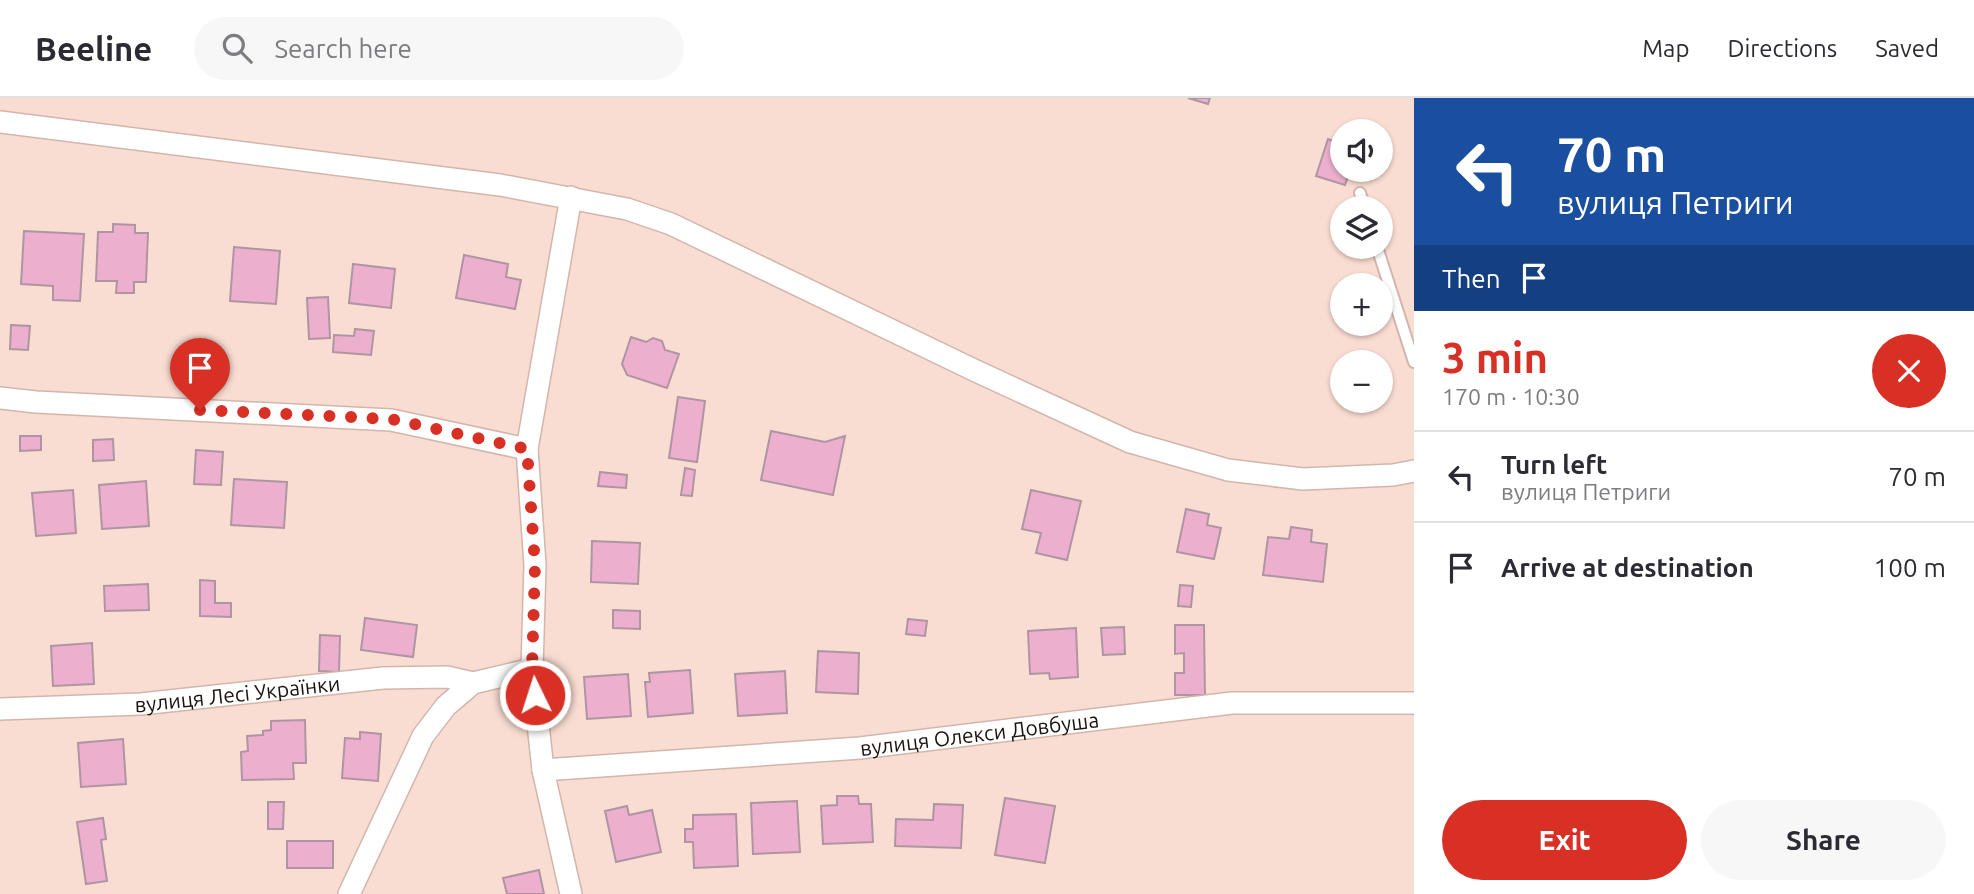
<!DOCTYPE html>
<html lang="en">
<head>
<meta charset="utf-8">
<style>
	body { margin:0; font-family:Ubuntu,sans-serif; background:#f7f7f7; color:#2b2b33; height:100vh; display:flex; flex-direction:column; font-size:26px; white-space:nowrap }
	* { box-sizing:border-box; margin:0 }
	p { font-size:23px; color:#7c7c81 }
	.icon { flex:none; width:38px; height:38px; fill:none; stroke:currentColor; stroke-width:2; stroke-linecap:round; stroke-linejoin:round }
	.map { position:relative; flex:1; overflow:hidden }
	.side { display:flex; flex-direction:column; background:#fff; width:560px }
	.side>* { flex:none }
	.banner { background:#1a4fa0; color:#fff; overflow:hidden }
	.fabs { position:absolute; left:1330px; top:21px; display:grid; gap:14px }
	.fabs a { display:grid; place-items:center; width:63px; height:63px; border-radius:50%; background:#fff; box-shadow:0 2px 5px #0004; font-size:35px }
	.pin { position:absolute; display:grid; place-items:center; width:60px; height:60px; color:#fff; margin:-72px -30px; border-radius:50% 50% 50% 0; rotate:-45deg; box-shadow:0 0 7px #0007 }
	.pin .icon { rotate:45deg }
	.me { position:absolute; width:77px; margin:-38px; rotate:356deg; stroke-linejoin:round; filter:drop-shadow(0 0 5px #0008) }
	.turn { display:flex; align-items:center; gap:24px; height:147px; padding:0 28px; font-size:32px }
	.turn .icon { width:91px; height:91px; stroke-width:2.5 }
	.turn b { display:block; font-size:49px; line-height:60px }
	.then { display:flex; align-items:center; height:66px; padding:0 28px; background:#0003; gap:14px; font-size:26px }
	.round { display:grid; place-items:center; flex:none; width:74px; height:74px; border-radius:37px; background:#f7f7f7 }
	.summary { display:flex; align-items:center; justify-content:space-between; height:119px; padding:0 28px }
	h1 { font-size:42px; font-weight:700; line-height:52px; color:#d93025 }
	.primary-button { display:flex; gap:14px; margin-top:auto; padding:14px 28px }
	.primary-button a { flex:1; height:80px; border-radius:42px; background:#d93025; color:#fff; font-size:28px; font-weight:700; line-height:80px; text-align:center }
	.primary-button a+a { background:#f7f7f7; color:#2b2b33 }
	ul { padding:0; list-style:none }
	li { display:flex; align-items:center; gap:21px; height:91px; padding:0 28px; border-top:2px solid #e1e1e2 }
	li div { flex:1 }
	li b { display:block; font-size:26px }
	li em { font-style:normal }
	header { display:flex; align-items:center; gap:42px; box-sizing:border-box; height:98px; padding:0 35px; background:#fff; border-bottom:2px solid #e1e1e2 }
	header strong { font-size:33px }
	nav { display:flex; gap:38px; margin-inline-start:auto; font-size:24px }
	.search { width:490px; height:63px; background:#f7f7f7; display:flex; align-items:center; gap:18px; box-sizing:border-box; padding:0 24px; border-radius:38px; color:#7c7c81; font-size:26px }
	main { display:flex; flex:1; min-height:0 }
	.map>svg:first-child { display:block }
	.building { fill:#ecafce; stroke:#af95a2; stroke-width:2 }
	.lines { fill:none; stroke-linecap:round; stroke-linejoin:round }
	.lane-casing { stroke:#d2b6ac; stroke-width:14 }
	.street-casing { stroke:#d2b6ac; stroke-width:24 }
	.lane { stroke:#fff; stroke-width:10 }
	.street { stroke:#fff; stroke-width:21 }
	.route { stroke:#d93025; stroke-width:12; stroke-dasharray:0 21.6 }
	.labels { text-anchor:middle; dominant-baseline:central; stroke-width:5; stroke-linejoin:round; paint-order:stroke }
	.street-label { font-size:21px; fill:#1c120e; stroke:#fff }
</style>
</head>
<body>
<header>
<strong>Beeline</strong>
<div class="search"><svg class="icon" aria-label="search" viewBox="0 0 24 24"><circle cx="10" cy="10" r="6"/><path d="M15 15l6 6"/></svg>Search here</div>
<nav><a>Map</a><a>Directions</a><a>Saved</a></nav>
</header>
<main>
<div class="map">
<svg width="1414" height="796" viewBox="0 0 1414 796">
	<rect width="100%" height="100%" fill="#faddd2"/>
	<path class="building" d="M1188 0H1210L1208 6Z
		M1328 41 1342 46V72H1350L1345 87 1316 78Z
		M113 126 135 127V135H148L146 184H134V195H116L117 183H96L98 134H113Z
		M24 133 84 136 80 203 53 202V188L21 186Z
		M234 149 280 153 276 206 230 203Z
		M464 157 508 166 506 179 521 182 515 211 456 200Z
		M353 166 395 171 391 210 349 205Z
		M328 199 330 240 309 241 307 200Z
		M11 227 30 228 28 252 10 251Z
		M355 231 374 233 371 257 333 254 334 237 354 238Z
		M631 239 646 244 653 240 662 243 665 252 679 256 667 290 627 277 622 266Z
		M678 299 705 303 697 364 669 360Z
		M771 333 825 344 845 338 833 397 761 382Z
		M20 338H41V352L20 353Z
		M113 341 114 362 93 363V342Z
		M196 352 223 354 221 387 194 386Z
		M685 370 695 372 692 398 681 397Z
		M600 374 627 377 626 390 598 388Z
		M234 381 287 384 284 430 231 427Z
		M146 383 149 428 102 431 99 387Z
		M73 392 76 435 36 438 32 395Z
		M1031 392 1081 403 1067 462 1036 455 1041 435 1022 431Z
		M1186 411 1209 416 1207 427 1221 430 1214 461 1177 454Z
		M1291 429 1312 432 1311 444 1327 446 1323 484 1263 477 1268 439 1289 441Z
		M592 443 640 445 638 486 591 484Z
		M200 482 215 483V505H231V519L200 518Z
		M148 486 149 512 105 513 104 488Z
		M1180 487 1193 488 1191 509 1178 508Z
		M613 512 640 513V531L613 530Z
		M365 520 417 527 413 559 361 552Z
		M908 521 927 523 925 538 906 536Z
		M1175 527H1204L1205 597H1175V575H1184V555L1175 556Z
		M1124 529 1125 556 1103 557 1101 530Z
		M1076 530 1078 579 1050 581 1049 575 1030 576 1028 533Z
		M320 537 340 538 339 574 319 573Z
		M92 545 94 586 53 588 51 548Z
		M818 553 859 555 858 596 816 594Z
		M690 572 693 615 648 619 645 584H650L649 575Z
		M785 573 787 615 738 618 735 576Z
		M628 576 631 618 587 621 584 579Z
		M305 622 306 665H293L294 681 242 682 241 654 248 653 247 638 263 637V633L271 632V623Z
		M360 634 381 636 378 683 342 680 345 640 360 641Z
		M123 641 126 686 81 689 78 645Z
		M837 698H858L859 706H871L873 744 823 746 821 708 837 707Z
		M1005 700 1055 708 1045 765 995 757Z
		M797 703 800 754 753 756 751 705Z
		M268 704H284L283 731H268Z
		M934 706 963 707 961 750 895 748 896 721 933 722Z
		M627 708 629 717 652 712 661 754 616 764 605 713Z
		M736 716 738 768 694 770 693 744H685V731H693V717Z
		M103 720 106 741 101 742 107 783 86 786 77 724Z
		M287 743H333V770H287Z
		M539 772 544 796H507L503 780Z"/>
	<g class="lines">
		<g class="lane-casing">
			<path id="lane" d="M1360 95 1365 110
				M1377 149 1414 264"/>
		</g>
		<g class="street-casing">
			<g id="street">
				<path d="M0 24 500 87 627 111 671 126 976 273 1130 344 1228 372 1303 381 1393 377 1414 373"/>
				<path d="M0 300 36 304 391 322 527 351"/>
				<path id="s1" d="M0 611 141 606 383 580 447 579 473 585"/>
				<path id="s2" d="M543 672 860 650 1232 605H1414"/>
				<path d="M349 796 423 638 446 608 473 585 532 571"/>
				<path d="M571 796 543 672 532 571 535 467 527 351 571 99"/>
			</g>
		</g>
		<use href="#lane" class="lane"/>
		<use href="#street" class="street"/>
	</g>
	<g class="lines">
		<path class="route" d="M200 312 391 321 527 351 535 467 532 571 535 597"/>
	</g>
	<g class="labels">
		<g class="street-label">
			<text stroke="none"><textPath href="#s1" startOffset="238">вулиця Лесі Українки</textPath></text>
			<text stroke="none"><textPath href="#s2" startOffset="438">вулиця Олекси Довбуша</textPath></text>
		</g>
	</g>
</svg>
<div class="fabs">
<a><svg class="icon" aria-label="sound" viewBox="0 0 24 24"><path d="M4 9h4l5-4v14l-5-4H4zM17 9q2 3 0 6"/></svg></a>
<a><svg class="icon" aria-label="layers" viewBox="0 0 24 24"><path d="M12 4l9 5-9 5-9-5zM3 14l9 5 9-5"/></svg></a>
<a>+</a>
<a>−</a>
</div>
<div class="pin" style="left:200px;top:312px;background:#d93025"><svg class="icon" aria-label="arrive" viewBox="0 0 24 24"><path d="M6 21V4h12l-3 4 3 4H6"/></svg></div>
<svg class="me" style="left:535px;top:597px" viewBox="-20 -20 40 40"><circle r="17" fill="#d93025" stroke="#fff" stroke-width="3"/><path d="M0-11L8 9 0 5-8 9z" fill="#fff"/></svg>
</div>
<section class="side">
<div class="banner">
<div class="turn"><svg class="icon" aria-label="left" viewBox="0 0 24 24"><path d="M17 20v-9H6M10 6l-5 5 5 5"/></svg><div><b>70 m</b>вулиця Петриги</div></div>
<div class="then">Then<svg class="icon" aria-label="arrive" viewBox="0 0 24 24"><path d="M6 21V4h12l-3 4 3 4H6"/></svg></div>
</div>
<div class="summary"><div><h1>3 min</h1><p>170 m · 10:30</p></div><a class="round" style="background:#d93025;color:#fff"><svg class="icon" aria-label="close" viewBox="0 0 24 24"><path d="M6 6l12 12M18 6L6 18"/></svg></a></div>
<ul>
<li><svg class="icon" aria-label="left" viewBox="0 0 24 24"><path d="M17 20v-9H6M10 6l-5 5 5 5"/></svg><div><b>Turn left</b><p>вулиця Петриги</p></div><em>70 m</em></li>
<li><svg class="icon" aria-label="arrive" viewBox="0 0 24 24"><path d="M6 21V4h12l-3 4 3 4H6"/></svg><div><b>Arrive at destination</b></div><em>100 m</em></li>
</ul>
<div class="primary-button"><a>Exit</a><a>Share</a></div>
</section>
</main>
</body>
</html>
